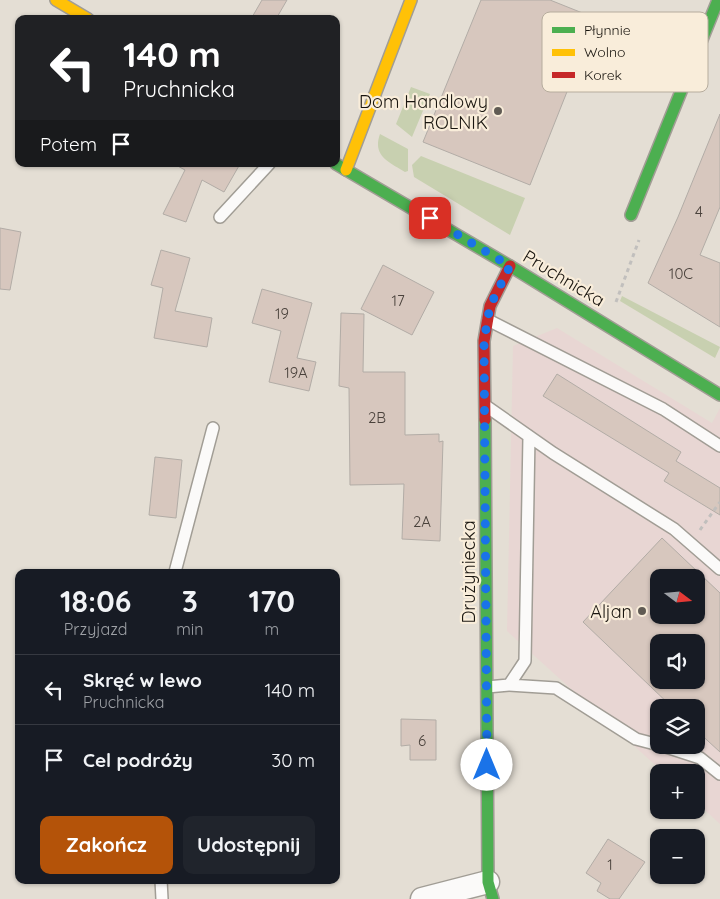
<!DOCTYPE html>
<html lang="pl">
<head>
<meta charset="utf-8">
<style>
	body { margin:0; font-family:Quicksand,sans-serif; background:#20242c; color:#f1f3f6; height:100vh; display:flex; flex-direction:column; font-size:19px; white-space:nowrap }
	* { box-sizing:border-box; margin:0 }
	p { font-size:16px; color:#9ea1a6 }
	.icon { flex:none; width:28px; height:28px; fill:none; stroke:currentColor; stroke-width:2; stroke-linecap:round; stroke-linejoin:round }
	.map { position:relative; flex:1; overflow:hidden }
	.drawer { position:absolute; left:15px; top:569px; width:325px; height:315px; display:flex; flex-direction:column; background:#171b24; border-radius:10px; box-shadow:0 1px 4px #0004 }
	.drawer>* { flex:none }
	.guide { position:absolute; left:15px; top:15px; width:325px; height:152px; border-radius:10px; box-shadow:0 1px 4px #0004; background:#202124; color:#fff; overflow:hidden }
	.needle { width:32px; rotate:106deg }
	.fabs { position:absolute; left:650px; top:569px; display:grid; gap:10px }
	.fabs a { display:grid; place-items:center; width:55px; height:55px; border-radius:10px; background:#171b24; box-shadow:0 1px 4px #0004; font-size:25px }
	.pin { position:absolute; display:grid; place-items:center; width:42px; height:42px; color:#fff; margin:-21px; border-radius:10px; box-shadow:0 2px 8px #0006 }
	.me { position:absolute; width:55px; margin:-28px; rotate:0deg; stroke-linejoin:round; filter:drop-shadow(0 0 4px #0008) }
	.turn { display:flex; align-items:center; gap:18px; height:105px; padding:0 25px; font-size:22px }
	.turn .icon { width:65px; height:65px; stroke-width:2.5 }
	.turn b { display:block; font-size:35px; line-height:42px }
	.then { display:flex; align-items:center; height:48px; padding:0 25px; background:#0003; gap:10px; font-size:19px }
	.eta { display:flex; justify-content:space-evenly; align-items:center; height:85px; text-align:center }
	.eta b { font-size:30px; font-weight:700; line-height:35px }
	.button { display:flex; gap:10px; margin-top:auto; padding:10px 25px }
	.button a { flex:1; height:58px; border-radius:10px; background:#b45309; color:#fff; font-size:20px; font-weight:700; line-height:58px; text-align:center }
	.button a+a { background:#20242c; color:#f1f3f6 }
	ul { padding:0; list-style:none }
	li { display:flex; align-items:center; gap:15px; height:70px; padding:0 25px; border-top:1px solid #363941 }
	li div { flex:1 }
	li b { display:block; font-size:19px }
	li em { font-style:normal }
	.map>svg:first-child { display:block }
	.commercial { fill:#e8d6d3; fill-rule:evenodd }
	.green { fill:#c8d0b0 }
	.building { fill:#d7c7be; stroke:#b2aca6; fill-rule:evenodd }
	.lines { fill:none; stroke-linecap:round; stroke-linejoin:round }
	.lane-casing { stroke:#a19d95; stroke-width:14 }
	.street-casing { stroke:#a19d95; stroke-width:25 }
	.fast-casing { stroke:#a19d95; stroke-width:14 }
	.slow-casing { stroke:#a19d95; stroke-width:14 }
	.jam-casing { stroke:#a19d95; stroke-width:14 }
	.path { stroke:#c1bfbd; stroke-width:3; stroke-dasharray:4 4; stroke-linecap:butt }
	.lane { stroke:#fbfaf9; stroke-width:11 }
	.street { stroke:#fbfaf9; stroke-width:22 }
	.fast { stroke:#4caf50; stroke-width:11 }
	.slow { stroke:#ffc107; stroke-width:11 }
	.jam { stroke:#c62828; stroke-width:11 }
	.route { stroke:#1a73e8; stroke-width:9; stroke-dasharray:0 16.2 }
	.poi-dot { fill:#605b54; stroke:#f9edda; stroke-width:2 }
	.labels { text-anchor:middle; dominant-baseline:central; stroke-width:4.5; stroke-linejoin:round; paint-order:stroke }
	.number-label { font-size:15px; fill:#4a423c }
	.poi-label { font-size:18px; fill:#19150f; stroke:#f9edda; text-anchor:end }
	.street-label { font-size:18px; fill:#19150f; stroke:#f9edda }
	.key { fill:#f9edda; stroke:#b6ac9d; stroke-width:1 }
	.key-label { font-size:14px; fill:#19150f }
</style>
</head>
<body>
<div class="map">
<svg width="720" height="899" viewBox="0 0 720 899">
	<rect width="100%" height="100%" fill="#e4ded4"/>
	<path class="commercial" d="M557 328 712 423 720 408V824L696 802V772H663L507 631 513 346ZM659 578H696V615H659ZM659 642H696V680H659ZM659 708H696V745H659Z"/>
	<path class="green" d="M411 87 430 94 412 137 396 124Z
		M380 134 408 149V171L405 172C389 162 372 156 380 134Z
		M421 156 525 198 510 235 414 177 412 165Z
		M622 296 720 347 715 358 620 301Z"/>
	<path class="building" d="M262 0H287L276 19H251Z
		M481 0H550L600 20 591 42 606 48 598 67 593 65 592 70 578 64 530 185 423 142Z
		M720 114V207L700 255 720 263V327L648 283 678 217Z
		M174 164H240L224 192 202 180 186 222 163 214 185 170Z
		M0 228 21 232 10 290 0 289Z
		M161 250 190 258 175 311 212 318 207 347 154 338 163 288 151 285Z
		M383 265 434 292 412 335 361 309Z
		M262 289 312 303 297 358 316 362 309 391 269 382 281 331 252 323Z
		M341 313 364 314 363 372H405V435L439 434V442L443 441 440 541 402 539 404 484 350 485 349 388 339 386Z
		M557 374 681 452 676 461 720 488V515L664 481 669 473 543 396Z
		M155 457 182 460 176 518 149 515Z
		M662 538 720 593V752L696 730V708H673L583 622ZM659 578H696V615H659ZM659 642H696V680H659Z
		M401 719 436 720V760H410V745L401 746Z
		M608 839 645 862 619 899H610L597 891 601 883 586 873Z"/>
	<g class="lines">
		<g class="lane-casing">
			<path id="lane" d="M220 217 269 164
				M488 320 663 409 720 446
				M486 406 553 453 674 529 720 569
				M175 572 213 428
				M509 685 556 688 636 739 659 745
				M487 687 509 685 525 661 529 436
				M660 745 700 758 720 774
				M161 880 162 899"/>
		</g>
		<g class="street-casing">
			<path id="street" d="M422 899 488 882"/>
		</g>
		<g class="fast-casing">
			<path id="fast" d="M336 164 510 266 720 395
				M631 215 718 0
				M485 420 488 882 493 899"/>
		</g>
		<g class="slow-casing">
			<path id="slow" d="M56 0 88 19
				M346 170 411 0"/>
		</g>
		<g class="jam-casing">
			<path id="jam" d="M485 420 484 341 490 306 510 266"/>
		</g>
		<path class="path" d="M616 302 639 240
			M700 530 720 502"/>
		<use href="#lane" class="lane"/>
		<use href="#street" class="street"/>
		<use href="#fast" class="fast"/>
		<use href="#slow" class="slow"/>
		<use href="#jam" class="jam"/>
	</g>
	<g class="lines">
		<path class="route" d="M430 218 510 266 490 306 484 341 487 765"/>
	</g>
	<g class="poi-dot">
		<circle cx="498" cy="111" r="5"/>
		<circle cx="642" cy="611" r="5"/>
	</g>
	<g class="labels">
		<g class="number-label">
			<text x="699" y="211">4</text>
			<text x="681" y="273">10C</text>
			<text x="398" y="300">17</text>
			<text x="282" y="313">19</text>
			<text x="296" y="372">19A</text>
			<text x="377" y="417">2B</text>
			<text x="422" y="521">2A</text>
			<text x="422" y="740">6</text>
			<text x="610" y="864">1</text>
		</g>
		<g class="poi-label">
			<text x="488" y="101">Dom Handlowy<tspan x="488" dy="21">ROLNIK</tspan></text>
			<text x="632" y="611">Aljan</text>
		</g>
		<g class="street-label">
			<text transform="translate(564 278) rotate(31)">Pruchnicka</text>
			<text transform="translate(468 572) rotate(-90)">Drużyniecka</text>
		</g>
	</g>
	<rect x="542" y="12" width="166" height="80" rx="8" class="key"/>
	<rect x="552" y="27" width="23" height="6" fill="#4caf50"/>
	<rect x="552" y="49" width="23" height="7" fill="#ffc107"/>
	<rect x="552" y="72" width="23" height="6" fill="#c62828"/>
	<g class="key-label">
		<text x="584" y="35">Płynnie</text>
		<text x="584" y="57">Wolno</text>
		<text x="584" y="80">Korek</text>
	</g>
</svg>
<div class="fabs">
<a><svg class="needle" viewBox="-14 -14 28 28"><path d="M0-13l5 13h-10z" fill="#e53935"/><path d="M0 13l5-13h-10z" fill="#9ea1a6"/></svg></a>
<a><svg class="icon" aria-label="sound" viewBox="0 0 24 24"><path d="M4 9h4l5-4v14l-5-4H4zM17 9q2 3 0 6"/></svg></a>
<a><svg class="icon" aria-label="layers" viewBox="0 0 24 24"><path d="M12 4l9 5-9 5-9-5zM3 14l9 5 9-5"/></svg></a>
<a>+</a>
<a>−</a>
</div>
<div class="pin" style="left:430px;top:218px;background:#d93025"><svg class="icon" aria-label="arrive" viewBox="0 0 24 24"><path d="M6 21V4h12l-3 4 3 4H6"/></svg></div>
<svg class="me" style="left:487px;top:765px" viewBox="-20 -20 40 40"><circle r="19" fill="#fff"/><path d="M0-13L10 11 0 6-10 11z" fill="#1a73e8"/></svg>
<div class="guide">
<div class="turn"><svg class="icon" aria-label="left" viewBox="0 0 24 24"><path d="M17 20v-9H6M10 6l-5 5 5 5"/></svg><div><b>140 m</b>Pruchnicka</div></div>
<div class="then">Potem<svg class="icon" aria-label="arrive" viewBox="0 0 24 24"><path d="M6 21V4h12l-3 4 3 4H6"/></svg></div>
</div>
<section class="drawer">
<div class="eta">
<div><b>18:06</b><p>Przyjazd</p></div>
<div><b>3</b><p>min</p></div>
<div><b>170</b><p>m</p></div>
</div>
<ul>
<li><svg class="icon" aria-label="left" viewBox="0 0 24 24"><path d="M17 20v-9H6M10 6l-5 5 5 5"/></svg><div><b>Skręć w lewo</b><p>Pruchnicka</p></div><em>140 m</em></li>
<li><svg class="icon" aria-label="arrive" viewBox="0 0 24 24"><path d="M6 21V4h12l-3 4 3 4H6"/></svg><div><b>Cel podróży</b></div><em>30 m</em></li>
</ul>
<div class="button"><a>Zakończ</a><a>Udostępnij</a></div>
</section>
</div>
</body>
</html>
